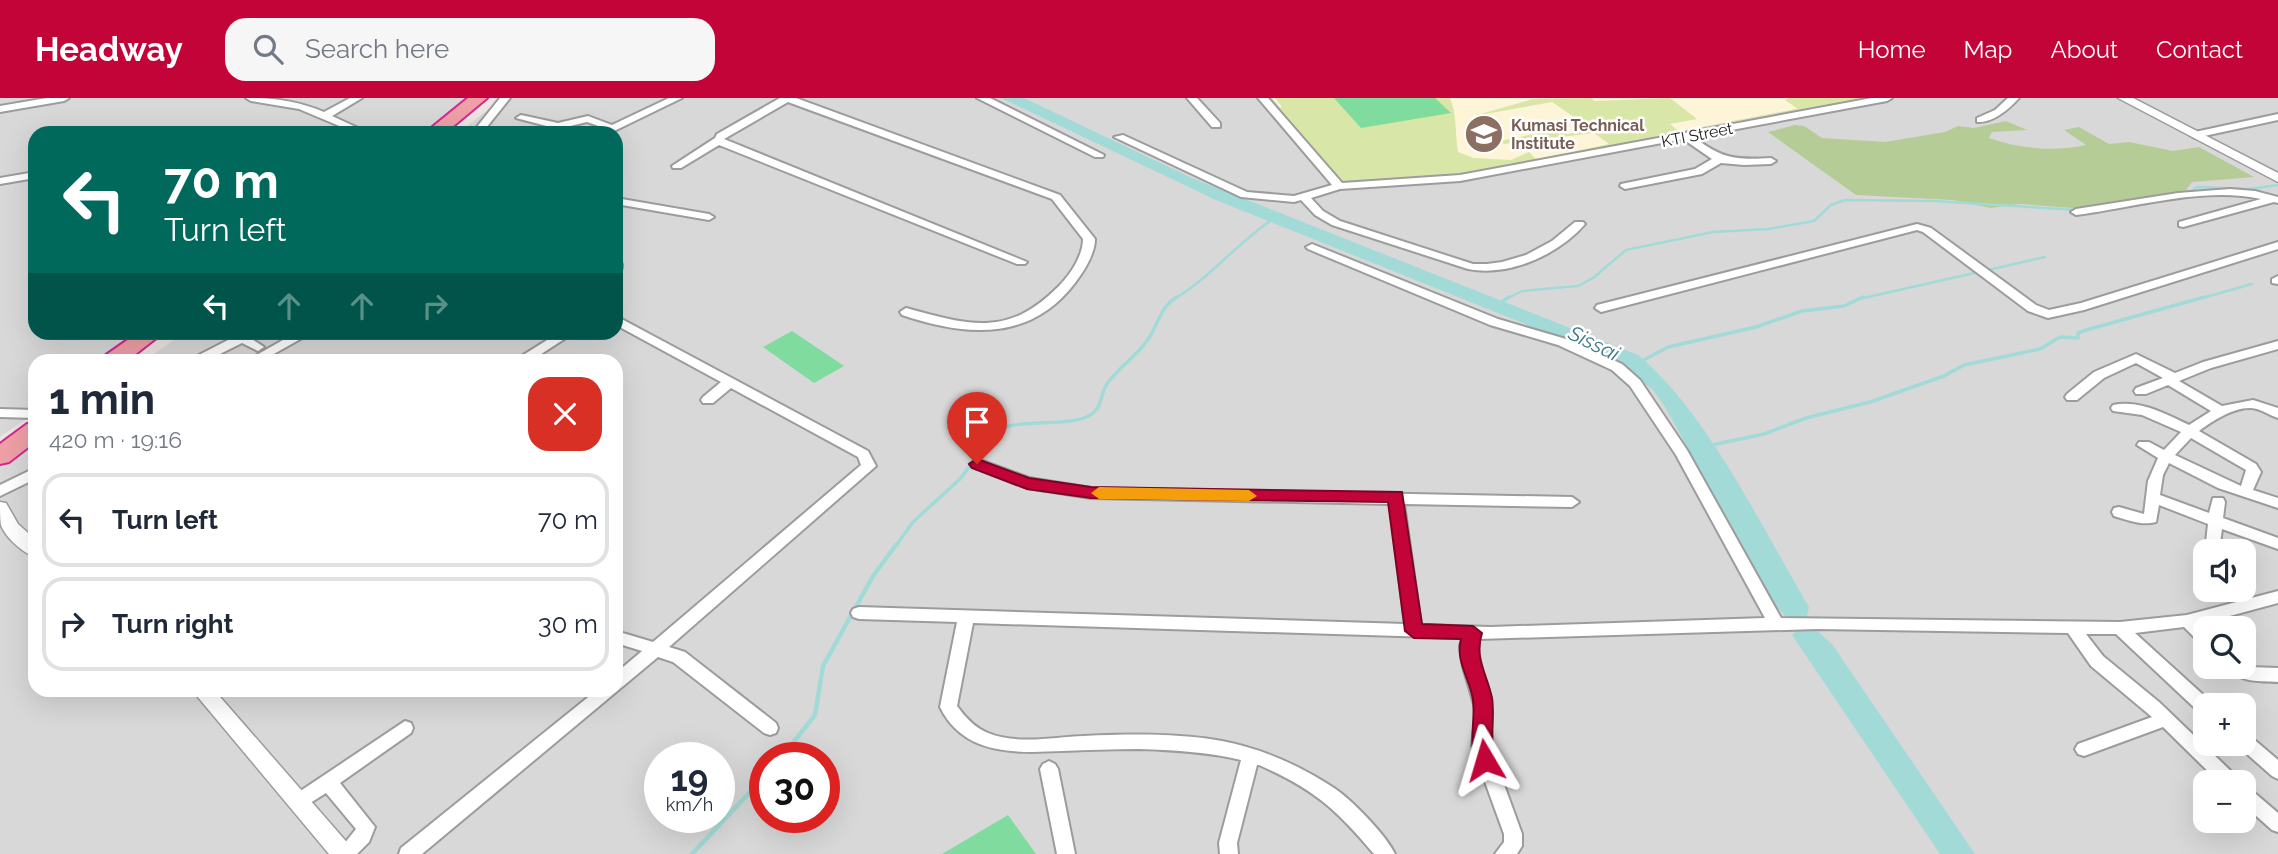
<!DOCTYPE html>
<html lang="en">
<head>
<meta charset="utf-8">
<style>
	body { margin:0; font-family:Raleway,sans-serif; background:#f6f6f7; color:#1f2937; height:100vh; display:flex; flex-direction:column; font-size:26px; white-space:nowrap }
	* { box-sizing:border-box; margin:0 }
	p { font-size:23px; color:#747a83 }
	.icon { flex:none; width:38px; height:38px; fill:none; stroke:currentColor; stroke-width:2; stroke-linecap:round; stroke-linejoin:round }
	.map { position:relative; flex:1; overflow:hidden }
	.panel { position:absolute; left:28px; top:256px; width:595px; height:343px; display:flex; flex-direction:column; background:#fff; border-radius:21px; box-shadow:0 7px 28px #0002 }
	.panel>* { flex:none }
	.banner { position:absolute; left:28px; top:28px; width:595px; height:214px; border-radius:21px; box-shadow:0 7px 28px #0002; background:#00695c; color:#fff; overflow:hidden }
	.buttons { position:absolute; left:2193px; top:441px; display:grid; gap:14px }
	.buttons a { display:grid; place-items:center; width:63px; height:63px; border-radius:14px; background:#fff; box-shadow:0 7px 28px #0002; font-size:35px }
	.speed { position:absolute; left:644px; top:644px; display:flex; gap:14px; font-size:35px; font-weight:700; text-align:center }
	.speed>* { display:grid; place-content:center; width:91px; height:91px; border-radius:50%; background:#fff; box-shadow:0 7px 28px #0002; line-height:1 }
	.speed small { font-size:18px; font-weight:400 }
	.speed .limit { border:10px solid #d22; background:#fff; color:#111 }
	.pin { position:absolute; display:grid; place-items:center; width:60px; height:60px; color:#fff; margin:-72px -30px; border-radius:50% 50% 50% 0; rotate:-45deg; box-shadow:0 0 7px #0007 }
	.pin .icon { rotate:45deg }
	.me { position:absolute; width:77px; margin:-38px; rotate:353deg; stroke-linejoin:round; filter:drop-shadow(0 0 5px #0008) }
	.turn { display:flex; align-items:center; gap:24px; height:147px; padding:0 21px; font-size:32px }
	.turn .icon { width:91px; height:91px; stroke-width:2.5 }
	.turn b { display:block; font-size:49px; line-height:60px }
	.lanes { display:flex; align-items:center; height:66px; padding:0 21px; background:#0003; justify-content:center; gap:35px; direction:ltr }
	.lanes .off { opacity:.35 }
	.round { display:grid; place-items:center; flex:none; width:74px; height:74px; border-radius:21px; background:#f6f6f7 }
	.summary { display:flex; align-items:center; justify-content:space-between; height:119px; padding:0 21px }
	h1 { font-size:42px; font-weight:700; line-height:52px }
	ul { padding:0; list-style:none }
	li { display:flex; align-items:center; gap:21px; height:94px; margin:0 14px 10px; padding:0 7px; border:4px solid #e0e1e3; border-radius:21px }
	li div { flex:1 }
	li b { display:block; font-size:26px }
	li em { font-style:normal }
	header { display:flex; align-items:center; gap:42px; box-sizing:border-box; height:98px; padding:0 35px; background:#c20439; color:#fff }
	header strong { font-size:33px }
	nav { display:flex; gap:38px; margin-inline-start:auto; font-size:24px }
	.search { width:490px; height:63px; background:#f6f6f7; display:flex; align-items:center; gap:18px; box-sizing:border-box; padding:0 24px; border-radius:21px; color:#747a83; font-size:26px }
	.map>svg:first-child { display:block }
	.residential { fill:#d9d8d8; fill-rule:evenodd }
	.education { fill:#fef4d8 }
	.grass { fill:#d8e7a7 }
	.forest { fill:#b5cc96 }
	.pitch { fill:#7fdb9e }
	.water { fill:#a1dad7 }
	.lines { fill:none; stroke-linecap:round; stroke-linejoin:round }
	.stream-far2 { stroke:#a1dad7; stroke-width:2.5 }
	.stream-far1 { stroke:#a1dad7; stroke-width:3.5 }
	.stream { stroke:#a1dad7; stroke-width:4.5 }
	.minor-casing { stroke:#9c9c9c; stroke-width:4 }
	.tertiary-casing { stroke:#9c9c9c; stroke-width:3 }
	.trunk-casing { stroke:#d22791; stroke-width:4 }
	.minor { fill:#fff; fill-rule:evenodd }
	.tertiary { fill:#fff; fill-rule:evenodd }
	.trunk { fill:#ef9fa6; fill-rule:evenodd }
	.route { fill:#c20439; stroke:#7e0325; stroke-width:2 }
	.slow { fill:#f59e0b }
	.labels { text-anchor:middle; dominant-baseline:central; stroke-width:5; stroke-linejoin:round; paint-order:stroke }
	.far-education-label { font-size:16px; font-weight:bold; fill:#785e54; stroke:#fff; text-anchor:start }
	.far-street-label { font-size:16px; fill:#1b1b1b; stroke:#fff }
	.water-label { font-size:21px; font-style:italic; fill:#3f798a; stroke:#fff }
</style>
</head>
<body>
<header>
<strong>Headway</strong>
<div class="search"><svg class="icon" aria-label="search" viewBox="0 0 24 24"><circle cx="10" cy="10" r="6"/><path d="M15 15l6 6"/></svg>Search here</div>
<nav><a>Home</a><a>Map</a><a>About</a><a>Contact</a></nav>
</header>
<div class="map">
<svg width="2278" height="756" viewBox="0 0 2278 756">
	<rect width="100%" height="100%" fill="#ede5e1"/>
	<path class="residential" d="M0 0H475L429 35H35V234L146 235 108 262H35V315L0 339Z
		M503 0H2278V756H0V367L35 342V592H616V262H145L184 235 616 234V35H458ZM2205 453H2244V492H2205ZM2205 530H2244V569H2205ZM2205 607H2244V646H2205ZM660 660H719V719H660ZM765 660H824V719H765ZM2205 684H2244V723H2205Z"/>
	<path class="education" d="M1272 0H1853L1478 72 1337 76Z"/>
	<path class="grass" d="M1275 0H1450C1457 16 1455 36 1458 54L1474 60 1511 62 1529 54 1536 61 1570 56 1469 76 1347 84 1338 80 1278 10 1282 9Z
		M1591 0 1595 3 1670 0 1697 21 1670 26 1679 34 1709 28 1712 31 1579 55 1576 53 1609 46 1594 35 1504 46 1500 43 1559 31 1568 36 1581 33 1578 30 1587 28 1552 4 1474 18 1533 1Z
		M1788 0H1878L1722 29 1718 26 1798 11 1785 2Z"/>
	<path class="forest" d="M2006 23 2027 32 1992 34 1989 40C2021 51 2052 54 2086 47L2064 32 2079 29 2109 46 2129 44 2173 53 2199 49 2254 79 2192 84 2184 95 2086 111 2019 106 1991 110 1952 102 1856 97 1768 34 1795 27 1804 28 1822 40 1885 44 1945 34 1958 28 1974 30Z"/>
	<path class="pitch" d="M1334 0H1435L1451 15 1361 30Z
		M792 233 844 268 814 285 763 249Z
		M1008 717 1036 756H942Z"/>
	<path class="water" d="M1001 0H1024L1192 80 1638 257C1707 314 1762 430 1809 509L1807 517 1815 531 1832 546 1975 756H1940L1792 537 1797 532 1773 504 1665 309 1653 292 1613 261 1218 103Z"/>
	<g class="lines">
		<path class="stream-far2" d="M2188 96 2197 89 2250 91 2278 87
			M1988 172 2045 159
			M1174 201C1211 179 1237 145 1273 121
			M1506 201 1522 193 1578 188 1593 180 1626 152 1713 134 1768 131 1814 123 1831 107 1845 102 1934 103 2077 112
			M1859 201 1979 174
			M2199 201 2252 186"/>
		<path class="stream-far1" d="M1503 203 1509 199
			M1642 263 1668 249 1756 229 1802 213 1844 208 1863 199
			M999 331C1025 320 1076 330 1093 315 1103 307 1100 295 1107 286 1120 267 1142 255 1153 233 1160 220 1162 208 1177 199
			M1707 348 1764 336 1806 320 1870 304 1944 278 1964 267 2040 251 2060 239 2078 240V235L2086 232 2205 199
			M895 449 913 424 960 381 986 346"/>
		<path class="stream" d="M781 660 815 617 823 568 873 478 896 447
			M692 756 765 678"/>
		<g class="minor-casing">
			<path id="minor" d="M47 0H69L64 3 0 14V8Z
				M246 0C274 0 298 3 324 14L350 0H362L332 18 369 35H356L299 11 251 3Z
				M500 0H510L482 35H472Z
				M669 0H682L610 35H600L604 30 587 24 558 31 516 20 521 17 558 25 588 18 612 27Z
				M780 0H796L1060 97 1095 141C1095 156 1084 173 1075 185 1029 245 965 238 902 217L900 214 906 210C969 227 1007 240 1058 189 1070 177 1083 158 1083 141L1052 101 788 4 724 41 1027 164 1025 166H1017L719 47 681 70H673L672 68 715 40 717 36Z
				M977 0H990L1104 57 1103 59H1095Z
				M1187 0H1197L1220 25V29H1212Z
				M1258 0H1268L1342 85 1460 77 1872 0H1892L1887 3 1694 39C1722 61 1736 62 1771 60L1776 63 1771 66 1744 67 1721 65 1702 76 1625 91 1620 88 1621 86 1695 71 1712 61 1683 41 1460 83 1340 91 1311 100 1323 113 1340 123 1473 166H1487L1502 164 1526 157 1552 143 1575 124H1583L1585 126C1558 157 1509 179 1468 171L1332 127 1315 117 1301 102 1294 104 1241 99 1114 39 1123 37 1247 94 1294 98 1332 87Z
				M2008 0H2019C2008 12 1993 25 1977 24V20L1995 12Z
				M2278 16V22L2195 40 2190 37 2195 34Z
				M35 74V80L0 86V80Z
				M2230 91 2255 93 2278 99V105L2274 104 2183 129 2179 128V124L2261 101C2204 88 2133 110 2076 117L2071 114 2076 111 2178 95Z
				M616 100 709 116 714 119 709 122 616 106Z
				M1917 126 1931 130 2036 207 2049 212 2081 205 2278 144V151L2084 212 2048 220 2028 213 1923 134 1917 132 1601 214 1595 210 1597 207Z
				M1312 146 1498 221 1566 241 1622 266 1640 282 1687 352 1781 520 2120 524 2187 517 2278 493V505L2200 526 2205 530V546L2199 544 2184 529 2135 535 2211 604 2212 607H2205V616L2199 614 2116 536H2086L2103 558 2159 604 2237 679 2240 684H2219L2163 629 2084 658 2078 656 2075 651 2078 646 2152 619 2091 568 2068 535 1817 531 1479 541 1476 548 1479 569 1492 613 1490 648 1522 736V748L1517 756H1495L1504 744V736L1472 648 1476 613 1463 569 1460 548 1463 540 973 525 957 608C965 619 975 630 988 635 1017 647 1054 639 1084 638 1129 636 1177 635 1222 643 1263 651 1299 667 1334 690 1352 702 1386 737 1395 756H1374C1336 711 1314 691 1259 667H1257L1237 745 1238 756H1220L1219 745 1241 662C1208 654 1173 652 1139 651 1114 651 1088 652 1063 653 1016 655 964 658 940 609L957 524 859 521 853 519 851 515 853 511 859 509 1405 526 1390 406 1091 400 1027 390 972 369 970 366 977 361 1029 380 1091 390 1572 399 1579 404 1572 409 1404 406 1421 527 1491 529 1765 520 1676 357 1630 288 1612 272 1558 247 1490 227 1308 151 1306 149Z
				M616 164 622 166V170L616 171Z
				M2278 178V186L2272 185V181Z
				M616 218 868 353 876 368 669 549 685 554 776 625 778 630 776 635 770 637 764 635 673 564 658 559 422 756H399L401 750 597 592H616V575L642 553 616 545V533L653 544 861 367 858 359 731 290 713 305H703L701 302 703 299 721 284 616 227Z
				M225 234H241L264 249 258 253 242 245 208 262H193L195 259 232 240Z
				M297 234H313L263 262H248Z
				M560 234H575L532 262H518L520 259Z
				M2278 243V251L2211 270 2179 283 2222 308 2253 302 2278 310V320C2271 318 2264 313 2257 311 2238 306 2214 322 2199 333L2256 366 2261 374 2253 392 2278 400V410L2218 390 2169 365 2163 377 2160 397 2209 415 2213 400H2223L2225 404 2223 420 2278 440V451L2222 431 2219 453 2205 454 2208 426 2159 407 2156 424C2141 428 2128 422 2114 418L2112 414 2114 410 2119 409 2144 416 2148 383 2158 360 2137 347 2139 344H2149L2164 352 2181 334 2142 317 2113 313 2111 310 2113 307C2139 301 2166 316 2189 327L2211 313 2168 287 2146 296H2136L2134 293 2136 290 2163 280 2136 265 2104 280 2077 302H2067L2065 299 2067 296 2094 274 2136 256 2175 275 2203 264ZM2191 340 2246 372 2241 388 2175 357Z
				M0 311 35 312V320L0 319Z
				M35 370V381L0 398V387Z
				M2244 565 2249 569 2278 570V584C2261 583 2238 585 2228 569H2244Z
				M405 623 411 625 413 630 411 635 340 685 375 729 369 744 357 756H336L356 731 326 695 299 712 293 710 290 704 293 698Z
				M2244 636 2250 638 2278 662V681L2272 678 2238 648 2237 646H2244Z
				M1049 663 1055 666 1058 671 1075 756H1057L1040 671 1043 666Z
				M2244 688 2250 691 2278 715V734L2272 732 2244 707Z"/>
		</g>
		<g class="tertiary-casing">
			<path id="tertiary" d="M2118 0H2133L2278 75V84Z
				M0 404 6 405 18 426 35 441V459C23 455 5 439 1 427 0 421 0 411 0 404Z
				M192 592H214L351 749 354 756H329Z"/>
		</g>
		<g class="trunk-casing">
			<path id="trunk" d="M468 0H487L445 35H425Z
				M139 234H164L128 262H103L106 257Z
				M35 324V344L9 364 0 366V346L27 326Z"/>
		</g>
		<use href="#minor" class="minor"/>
		<use href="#tertiary" class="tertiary"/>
		<use href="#trunk" class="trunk"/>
	</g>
	<path class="route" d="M977 361 1029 380 1091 389 1402 394 1422 526 1473 528 1482 535C1474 560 1487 576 1492 600 1495 621 1489 641 1495 662L1492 668 1485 671 1478 668C1467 645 1476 625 1473 602 1470 581 1455 563 1461 541L1414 540 1405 533 1388 404 1091 400 1027 391 972 370 969 366Z"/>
	<path class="slow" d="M1099 389 1249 392 1257 398 1249 403 1099 401 1091 395Z"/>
	<defs>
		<g id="school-disc" transform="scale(2.0125)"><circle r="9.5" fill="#8d6e63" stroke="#fff"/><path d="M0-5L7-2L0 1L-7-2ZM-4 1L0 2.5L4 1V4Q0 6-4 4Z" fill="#fff"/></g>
	</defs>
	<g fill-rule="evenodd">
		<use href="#school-disc" x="1484" y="36"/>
	</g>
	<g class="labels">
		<g class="far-education-label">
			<text x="1511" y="27">Kumasi Technical<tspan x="1511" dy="18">Institute</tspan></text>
		</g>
		<g class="far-street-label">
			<text transform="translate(1697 37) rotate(-11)">KTI Street</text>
		</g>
		<g class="water-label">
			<text transform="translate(1594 245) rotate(26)">Sissai</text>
		</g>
	</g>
</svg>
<div class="buttons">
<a><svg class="icon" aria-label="sound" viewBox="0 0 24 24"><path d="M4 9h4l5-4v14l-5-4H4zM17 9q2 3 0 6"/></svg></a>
<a><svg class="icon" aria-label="search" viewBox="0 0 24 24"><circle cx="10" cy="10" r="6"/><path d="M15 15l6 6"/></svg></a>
<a>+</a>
<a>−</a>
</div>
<div class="speed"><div>19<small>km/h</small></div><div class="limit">30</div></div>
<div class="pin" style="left:977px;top:366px;background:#d93025"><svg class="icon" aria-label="arrive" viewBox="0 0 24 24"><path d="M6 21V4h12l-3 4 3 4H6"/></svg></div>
<svg class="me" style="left:1485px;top:662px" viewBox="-20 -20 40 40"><path d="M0-17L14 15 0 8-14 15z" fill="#c20439" stroke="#fff" stroke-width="4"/></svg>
<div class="banner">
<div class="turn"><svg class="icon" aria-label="left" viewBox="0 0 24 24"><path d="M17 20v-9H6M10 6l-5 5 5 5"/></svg><div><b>70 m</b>Turn left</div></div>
<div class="lanes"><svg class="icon" aria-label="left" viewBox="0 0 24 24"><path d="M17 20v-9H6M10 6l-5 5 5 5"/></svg><svg class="icon off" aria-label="ahead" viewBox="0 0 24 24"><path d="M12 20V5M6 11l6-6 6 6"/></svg><svg class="icon off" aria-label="ahead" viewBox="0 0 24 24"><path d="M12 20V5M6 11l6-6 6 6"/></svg><svg class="icon off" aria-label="right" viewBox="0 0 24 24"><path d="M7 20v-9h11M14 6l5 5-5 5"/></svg></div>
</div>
<section class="panel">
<div class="summary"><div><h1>1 min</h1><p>420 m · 19:16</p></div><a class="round" style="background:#d93025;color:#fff"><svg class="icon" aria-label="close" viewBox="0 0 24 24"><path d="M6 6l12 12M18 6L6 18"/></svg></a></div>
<ul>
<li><svg class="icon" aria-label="left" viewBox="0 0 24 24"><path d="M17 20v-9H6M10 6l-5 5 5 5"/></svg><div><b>Turn left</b></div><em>70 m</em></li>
<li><svg class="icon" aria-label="right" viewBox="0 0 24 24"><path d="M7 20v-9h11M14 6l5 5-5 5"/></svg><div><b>Turn right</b></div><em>30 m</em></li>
</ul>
</section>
</div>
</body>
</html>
